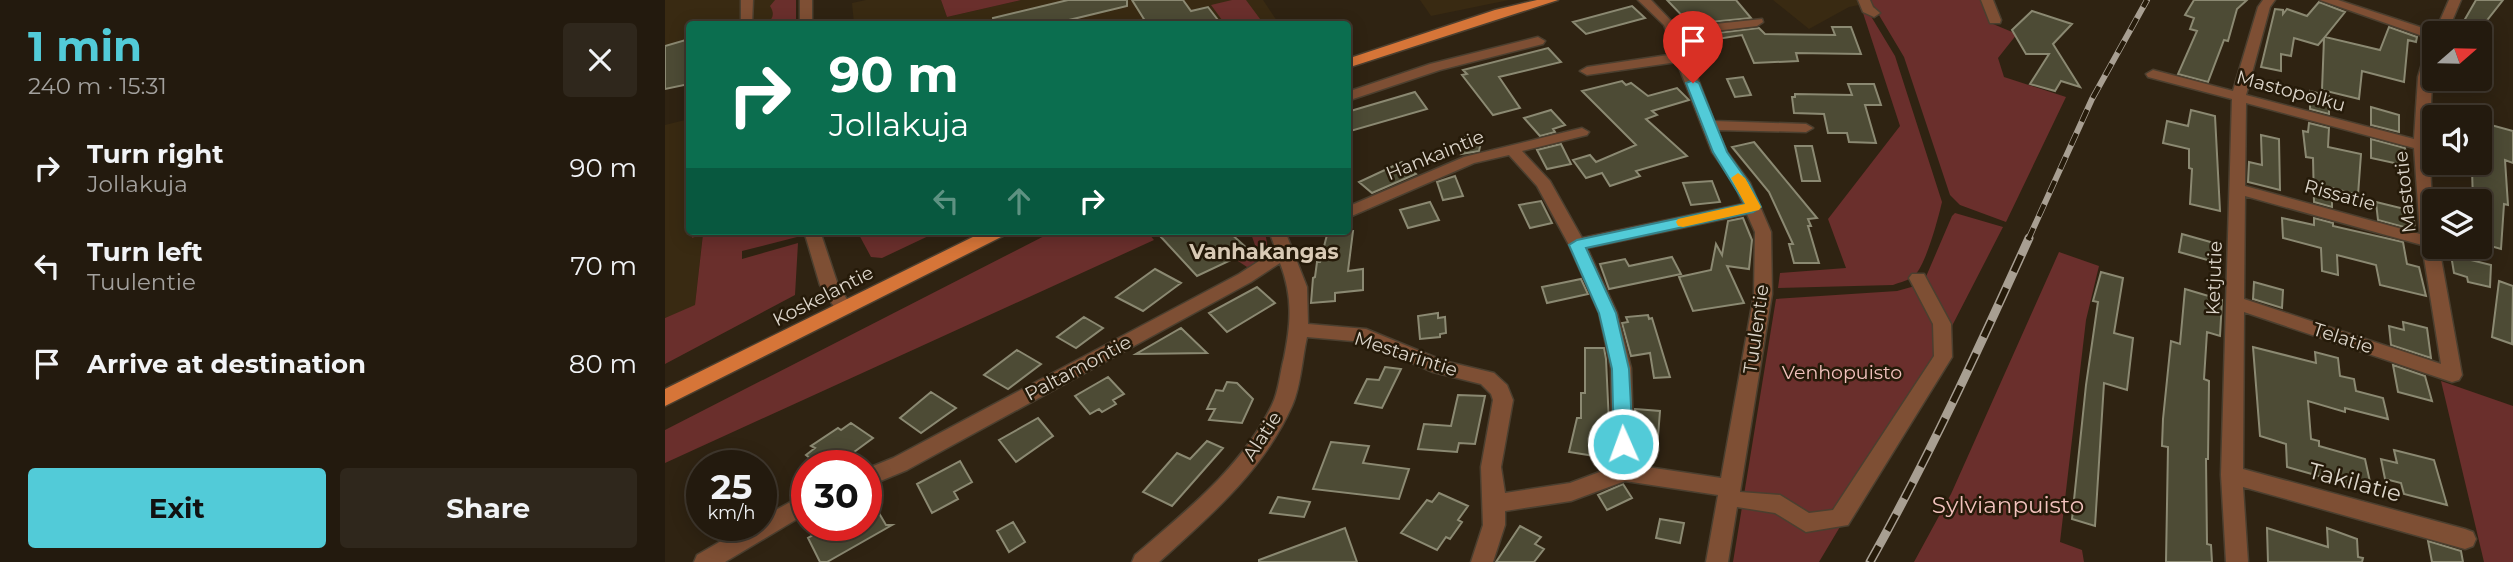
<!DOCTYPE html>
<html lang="en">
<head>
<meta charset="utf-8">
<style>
	body { margin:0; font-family:Montserrat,sans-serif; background:#2f271c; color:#f1f3f6; height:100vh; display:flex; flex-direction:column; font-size:26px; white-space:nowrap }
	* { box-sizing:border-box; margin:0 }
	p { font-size:23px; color:#a3a19e }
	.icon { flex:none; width:38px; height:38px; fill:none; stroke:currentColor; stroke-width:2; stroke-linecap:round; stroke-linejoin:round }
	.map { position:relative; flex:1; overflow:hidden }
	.side { display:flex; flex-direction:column; background:#231a0e; width:665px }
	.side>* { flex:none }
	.top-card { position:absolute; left:21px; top:21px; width:665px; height:214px; border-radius:7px; box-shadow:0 4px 18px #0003,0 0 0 2px #40382e; background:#0b6e4f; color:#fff; overflow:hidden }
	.needle { width:46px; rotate:70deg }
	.controls { position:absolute; left:1757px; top:21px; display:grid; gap:14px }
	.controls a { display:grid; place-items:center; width:70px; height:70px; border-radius:7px; background:#231a0e; box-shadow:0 4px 18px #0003,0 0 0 2px #40382e; font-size:35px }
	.speed { position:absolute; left:21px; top:450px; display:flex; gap:14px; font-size:35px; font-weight:700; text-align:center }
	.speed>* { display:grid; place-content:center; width:91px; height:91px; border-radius:50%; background:#231a0e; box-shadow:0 4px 18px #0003,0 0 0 2px #40382e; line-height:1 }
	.speed small { font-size:18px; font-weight:400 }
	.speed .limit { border:10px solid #d22; background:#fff; color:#111 }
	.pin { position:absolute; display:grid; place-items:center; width:60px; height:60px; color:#fff; margin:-72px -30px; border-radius:50% 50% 50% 0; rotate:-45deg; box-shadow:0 0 7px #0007 }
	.pin .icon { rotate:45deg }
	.me { position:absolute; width:77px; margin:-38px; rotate:358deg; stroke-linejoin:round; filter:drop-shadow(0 0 5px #0008) }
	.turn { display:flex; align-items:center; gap:24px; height:147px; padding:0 28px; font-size:32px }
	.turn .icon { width:91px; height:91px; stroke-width:2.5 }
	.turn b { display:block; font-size:49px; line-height:60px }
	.lanes { display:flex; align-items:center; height:66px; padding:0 28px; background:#0003; justify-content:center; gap:35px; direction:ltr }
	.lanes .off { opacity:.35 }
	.round { display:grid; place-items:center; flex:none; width:74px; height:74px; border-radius:7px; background:#2f271c }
	.overview { display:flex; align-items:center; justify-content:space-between; height:119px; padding:0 28px }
	h1 { font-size:42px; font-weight:700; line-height:52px; color:#52cbd8 }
	.primary-button { display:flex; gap:14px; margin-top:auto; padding:14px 28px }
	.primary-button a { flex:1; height:80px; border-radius:7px; background:#52cbd8; color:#111; font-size:28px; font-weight:700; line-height:80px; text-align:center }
	.primary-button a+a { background:#2f271c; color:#f1f3f6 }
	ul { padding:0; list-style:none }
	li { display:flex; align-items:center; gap:21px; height:98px; padding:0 28px }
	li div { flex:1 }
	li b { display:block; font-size:26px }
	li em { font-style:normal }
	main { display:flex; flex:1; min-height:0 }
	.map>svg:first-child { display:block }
	.built { fill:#392a12 }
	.green { fill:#6a2f2c }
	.building { fill:#4d4b35; stroke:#8b8972; stroke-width:2 }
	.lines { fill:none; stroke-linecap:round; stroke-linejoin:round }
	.minor-casing { stroke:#4b3f2f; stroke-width:3 }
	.major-casing { stroke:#4b3f2f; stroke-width:3 }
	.minor { fill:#7e4f34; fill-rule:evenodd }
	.major { fill:#d67538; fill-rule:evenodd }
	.rail-far1-casing { stroke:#a89f92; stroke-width:6 }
	.rail-casing { stroke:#a89f92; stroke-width:9 }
	.rail-far1 { stroke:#251a09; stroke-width:4.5; stroke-dasharray:13; stroke-linecap:butt }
	.rail { stroke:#251a09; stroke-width:6; stroke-dasharray:18; stroke-linecap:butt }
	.route { fill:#52cbd8; stroke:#35848c; stroke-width:2 }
	.slow { fill:#f59e0b }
	.labels { text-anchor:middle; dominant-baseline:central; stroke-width:5; stroke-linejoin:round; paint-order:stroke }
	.street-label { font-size:19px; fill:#dcd5ca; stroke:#251a09 }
	.park-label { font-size:19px; fill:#f1c2bd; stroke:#251a09 }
	.neighbourhood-label { font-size:21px; font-weight:bold; fill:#dbccb7; stroke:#251a09 }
	.near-street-label { font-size:23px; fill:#dcd5ca; stroke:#251a09 }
	.near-park-label { font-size:23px; fill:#f1c2bd; stroke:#251a09 }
</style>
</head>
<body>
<main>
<section class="side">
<div class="overview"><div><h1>1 min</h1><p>240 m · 15:31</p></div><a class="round"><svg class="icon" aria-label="close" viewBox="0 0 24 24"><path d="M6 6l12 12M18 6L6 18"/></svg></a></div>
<ul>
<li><svg class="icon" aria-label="right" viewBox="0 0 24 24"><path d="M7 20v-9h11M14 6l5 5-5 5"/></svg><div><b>Turn right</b><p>Jollakuja</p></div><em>90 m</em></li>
<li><svg class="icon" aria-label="left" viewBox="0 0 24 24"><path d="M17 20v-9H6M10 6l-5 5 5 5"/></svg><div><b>Turn left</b><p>Tuulentie</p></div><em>70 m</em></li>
<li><svg class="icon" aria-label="arrive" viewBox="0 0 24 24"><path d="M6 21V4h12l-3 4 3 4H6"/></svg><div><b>Arrive at destination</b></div><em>80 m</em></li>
</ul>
<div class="primary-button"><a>Exit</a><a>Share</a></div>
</section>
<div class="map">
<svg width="1848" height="562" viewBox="0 0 1848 562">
	<rect width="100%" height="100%" fill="#2f2312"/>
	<path class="built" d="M0 0H120V24H24V56L0 63Z
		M201 0H276L282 17 356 0H598L614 24H189L187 3Z
		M755 0H844L766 16Z
		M1108 0H1194V5L1184 7 1144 29Z
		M24 119V231L38 233 30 306 0 318V125Z"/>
	<path class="green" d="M110 0H131V24H102C108 18 110 14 105 6Z
		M276 0H356L282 17Z
		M567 0H581L598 23 560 24 546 5Z
		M1205 0H1316L1328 24 1352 34 1333 58 1339 77 1401 97 1341 222 1295 205 1285 195 1239 57Z
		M1198 13H1204L1230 56 1277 202C1273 219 1261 265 1249 276 1243 281 1235 282 1228 285L1113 288 1115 273 1181 268 1163 219 1235 126Z
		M1290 213 1338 227 1238 421 1154 562H1068L1111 299 1232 291 1250 286 1260 279 1287 216Z
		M28 231H132V237L77 251V259L133 243 130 295 0 364V318L30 305 38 234 27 238Z
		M192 231H274L217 258 206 257Z
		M389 231H490L484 234 489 240 0 463V430Z
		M585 231H599C606 249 601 263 582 267L573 261 584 256 590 245Z
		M1394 252 1434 266 1421 320 1395 542 1417 550 1419 562H1249L1286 494Z
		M1776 381 1848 406V562H1819Z"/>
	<path class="building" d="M403 0H462V6L400 21 402 24H329L328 18Z
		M467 0H518L526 11 543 7 556 24H482Z
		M1002 0H1071L1086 18 1025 24Z
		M1529 0H1582L1572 9 1563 41 1559 40 1543 82 1513 74 1532 31 1525 29 1529 18 1520 15Z
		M1811 0H1838L1812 33H1792Z
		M1654 2 1680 12 1660 37 1715 50 1724 27 1752 37 1751 42 1743 40 1739 82 1697 71 1694 99 1657 90 1659 38 1653 45 1629 38 1626 56 1616 54V71L1596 67 1610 9 1618 10V14L1622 9 1642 16Z
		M967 6 980 18 921 34 908 22Z
		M1367 11 1407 24 1388 44 1415 87 1396 81 1390 91 1365 84 1384 54H1361L1347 30Z
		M1167 27H1186L1196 54 1131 53 1133 61 1089 63 1077 35 1040 41 1035 35 1094 28 1100 34 1170 35Z
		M24 39V84L0 89V46Z
		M883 48 896 62 834 77 855 108 828 115 797 75 802 74 798 70Z
		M1078 77 1086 95 1070 97 1062 79Z
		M957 81 961 85 966 83 983 96 1012 88 1024 100 987 111 992 115 981 119 1022 156 971 171 975 176 945 186 937 173 921 178 908 160 925 155 931 162 971 145 917 91Z
		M1183 84H1209L1216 105H1200L1211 143 1184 142 1182 133H1163L1159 114 1129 113 1127 97H1130V94L1187 95Z
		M1645 91 1664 96V114L1645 109Z
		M750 92 762 109 682 132V112Z
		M1706 107 1734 115V132L1706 125Z
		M886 110 900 125 888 129 890 132 875 136 859 118Z
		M1526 110 1550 116 1555 211 1525 204 1527 169 1524 168V149L1498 143 1502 121 1523 126Z
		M1815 122 1848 131V163L1840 160 1843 205 1839 204 1836 249 1815 243V201H1808L1807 170 1815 172Z
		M1644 123 1664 128 1663 147 1696 154 1693 195 1667 188V207L1649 202 1648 158 1641 157 1638 131 1643 132Z
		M1596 135 1614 139 1615 190 1583 182 1584 162 1597 165Z
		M800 137 817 138 814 151 796 154Z
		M1706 139 1740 148 1743 166 1706 158Z
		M1089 142 1152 218 1143 219 1146 226H1143L1154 263H1129L1124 244H1128L1104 192 1067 147Z
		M896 144 906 164 882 169 872 150Z
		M1130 146H1147L1155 181H1137Z
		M737 162 751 174 707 193 694 182Z
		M790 176 798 196 778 200 772 182Z
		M1047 181 1055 202 1026 205 1018 183Z
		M876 201 887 223 865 228 854 205Z
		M765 202 774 220 743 228 735 210Z
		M1711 202 1748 211 1750 230 1713 220Z
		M1078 218 1087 240 1084 269 1062 266 1079 303 1028 311 1014 277 1046 270 1051 244 1057 255 1063 221Z
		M1617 218 1649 225V218L1668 223V226L1738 242 1742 264 1754 267 1761 296 1715 285 1711 265 1672 255 1673 275 1657 271 1656 248 1618 238Z
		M509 231H563L585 251 532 276 496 237Z
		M663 231H688L683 271 698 269V290L670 293V301L646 303 648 278 650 277 652 262H655Z
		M1517 234 1549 243 1546 261 1514 252Z
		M1786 255 1826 265 1825 287 1803 282 1802 277 1789 273Z
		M1007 257 1016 274 944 289 935 264 960 259 964 266Z
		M490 269 516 283 478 311 451 297Z
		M1436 272 1458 278 1449 333 1468 338 1462 390 1439 383 1430 526 1407 519 1421 385 1433 302 1428 301Z
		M916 279 923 294 882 303 877 287Z
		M1834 281 1848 286 1847 344 1827 337Z
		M1589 282 1618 290 1617 308 1588 299Z
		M592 287 610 303 562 332 544 313Z
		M1520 289 1557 300 1555 336 1542 332 1539 379 1544 381 1543 459H1541L1542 544 1546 545 1547 562H1501L1503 447 1497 446 1498 419 1506 341 1515 344Z
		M773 313V318L780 317 781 333 775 334V337L755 339 753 316Z
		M983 315 984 319 987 318 1005 377 989 378 985 353 966 356 957 323 963 322 961 317Z
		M419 317 438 328 411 348 392 337Z
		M1738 322 1762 328 1766 358 1726 345 1724 326 1739 330Z
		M516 328 542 353 471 354Z
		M1588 347 1651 363 1650 352 1673 358 1675 376 1689 379 1691 391 1718 398 1723 419 1680 408V412L1643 401 1646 439 1654 441V446L1700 459 1707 491 1622 467 1621 444 1595 436Z
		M920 348H939L941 359 945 445 939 444 936 457 904 452 912 418H916V393H920Z
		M352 350 376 364 343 389 319 375Z
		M1728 365 1760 376 1767 401 1733 392Z
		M720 367 736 369 717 408 690 403 702 379 714 380Z
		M443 377 459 394 448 400 451 404 437 412 434 409 425 414 410 396Z
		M562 382 572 383 588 399 577 423 544 420 550 409H542L551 390 558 391Z
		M266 392 291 408 256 433 235 418Z
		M793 395 820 396 810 444 794 443 792 452 753 449 759 424 786 426Z
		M970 409 995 411 992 449 971 447Z
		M373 418 388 436 351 462 334 440Z
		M186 423 208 438 170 466H155L141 455 150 448 146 446 173 428 176 430Z
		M542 441 558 448 507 506 478 492 512 453 525 459Z
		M666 442 704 446 698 463 744 469 734 499 648 489Z
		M1729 450 1769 460 1782 505 1739 494 1736 483 1720 479 1716 459 1732 463Z
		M295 461 307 482 289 492 293 499 267 513 252 484Z
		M958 484 967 498 942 510 933 495Z
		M201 491 221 525H227L162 562H155L143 538 166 525H201Z
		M774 493 803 506 793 520 797 522 785 539 781 537 772 550 736 533 762 500 767 502Z
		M613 497 645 502 639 517 605 513Z
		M995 519 1019 523 1015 543 991 538Z
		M348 522 360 542 344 552 332 531Z
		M855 526 876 537 870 544 879 549 869 562H831Z
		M680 528 692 562H594V560Z
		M1602 528 1663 547 1662 528 1692 539 1693 557 1698 558 1697 562H1603Z
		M1763 541 1796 551 1798 562H1767Z"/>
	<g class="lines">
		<g class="minor-casing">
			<path id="minor" d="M76 0H88L87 24 76 22Z
				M135 0H147V24H135Z
				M973 0H986L1013 28 1097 19 1098 22 1092 26 1016 35 1049 121 1141 124 1148 128 1141 132 1052 130 1062 152 1085 183 1106 232 1107 294 1075 492 1115 495 1144 513 1168 510 1269 356 1268 324 1244 278 1247 274H1259L1286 324 1287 357 1183 525 1141 532 1110 513 1072 507 1063 562H1041L1053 495 960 481 906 501 840 511V525L828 562H806L818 525 816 467 828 400 826 394 816 384 768 372 699 342 642 337C637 359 636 386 627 406 598 471 545 516 494 562H467L470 555C521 511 577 467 607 405 614 391 615 372 619 358 626 323 628 297 615 263L586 282 242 470 201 487V469L228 458 574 274 611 250 604 231H620L642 287 643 324 701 329 779 361 829 373 842 385 848 400 836 467 840 493 905 483 948 467 946 368 934 313 904 245 872 186 844 155 809 163 682 218V207L799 157 917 128 924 132 922 135 857 151 885 181 917 238 1078 204 1069 183 1047 152 1012 62 922 75 915 71 922 67 1010 54 999 25ZM1082 214 1090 232 1089 294 1056 478 969 465 966 368 952 313 922 248Z
				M1193 0H1205L1208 7 1215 13 1209 17 1198 12Z
				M1316 0H1328L1336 20 1335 23H1325Z
				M1598 0H1610L1605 7 1581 95 1749 139 1753 77 1762 47 1769 43 1764 142 1769 247H1774L1797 375 1794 380 1787 382 1579 312 1578 469 1800 529 1808 532 1811 539 1808 546 1800 549 1578 487 1583 562H1561L1556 475 1567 99 1483 77 1481 74 1488 70 1568 91 1593 7ZM1581 103 1749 148 1755 234 1580 186ZM1580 196 1757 245 1776 364 1579 299Z
				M1655 0H1673L1770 32 1784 0H1796L1782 33H1769V40Z
				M873 37 880 41 878 44 775 70 682 101V92L765 64Z
				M139 231H155L173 285 188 309 185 313H173L155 285Z
				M142 493V513L60 562H29L32 555 84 525H96V518Z"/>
		</g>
		<g class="major-casing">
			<path id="major" d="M872 0H893L682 68V59L830 10Z
				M320 231H342L340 235 0 406V389Z"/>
		</g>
		<use href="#minor" class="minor"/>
		<use href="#major" class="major"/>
		<g class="rail-far1-casing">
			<path id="rail-far1" d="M1363 240 1427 99 1482 0"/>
		</g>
		<g class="rail-casing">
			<path id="rail" d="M1205 562C1264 457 1314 348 1364 238"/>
		</g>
		<use href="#rail-far1" class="rail-far1"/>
		<use href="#rail" class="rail"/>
	</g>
	<path class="route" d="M1028 80 1034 83 1062 152 1084 183 1096 207 1088 212 921 248 951 313 964 369 968 444 965 449 958 451 952 449 949 444 947 369 934 313 904 245 912 240 1080 204 1048 152 1021 83Z"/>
	<path class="slow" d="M1073 173 1080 178 1096 207 1094 210 1018 227 1013 226 1011 222 1013 219 1080 204 1066 178Z"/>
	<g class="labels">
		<g class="street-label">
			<text transform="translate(1626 91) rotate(15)">Mastopolku</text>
			<text transform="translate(770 155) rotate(-22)">Hankaintie</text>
			<text transform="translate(1740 192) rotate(-96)">Mastotie</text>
			<text transform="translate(1675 195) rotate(15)">Rissatie</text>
			<text transform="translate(1549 278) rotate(-88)">Ketjutie</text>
			<text transform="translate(158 296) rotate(-27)">Koskelantie</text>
			<text transform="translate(1091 329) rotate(-82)">Tuulentie</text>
			<text transform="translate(1678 338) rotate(18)">Telatie</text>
			<text transform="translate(741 354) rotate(18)">Mestarintie</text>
			<text transform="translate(413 368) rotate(-28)">Paltamontie</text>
			<text transform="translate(597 436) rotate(-57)">Alatie</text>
		</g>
		<g class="park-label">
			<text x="1177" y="372">Venhopuisto</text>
		</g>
		<g class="neighbourhood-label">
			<text x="599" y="251">Vanhakangas</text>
		</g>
		<g class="near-street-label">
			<text transform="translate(1690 482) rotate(15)">Takilatie</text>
		</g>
		<g class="near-park-label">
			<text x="1343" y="505">Sylvianpuisto</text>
		</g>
	</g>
</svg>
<div class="controls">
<a><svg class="needle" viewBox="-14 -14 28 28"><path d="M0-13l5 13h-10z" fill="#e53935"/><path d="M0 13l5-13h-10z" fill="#a3a19e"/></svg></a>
<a><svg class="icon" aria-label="sound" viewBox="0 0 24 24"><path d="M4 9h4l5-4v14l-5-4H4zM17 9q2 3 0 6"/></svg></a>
<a><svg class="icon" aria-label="layers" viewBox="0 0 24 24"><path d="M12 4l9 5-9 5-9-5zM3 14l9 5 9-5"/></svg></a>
</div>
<div class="speed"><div>25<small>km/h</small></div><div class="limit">30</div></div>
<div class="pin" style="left:1028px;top:83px;background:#d93025"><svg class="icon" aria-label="arrive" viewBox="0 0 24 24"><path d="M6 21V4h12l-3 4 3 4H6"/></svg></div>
<svg class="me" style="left:958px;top:444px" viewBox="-20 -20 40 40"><circle r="17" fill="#52cbd8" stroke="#fff" stroke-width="3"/><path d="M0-11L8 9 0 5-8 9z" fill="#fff"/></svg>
<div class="top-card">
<div class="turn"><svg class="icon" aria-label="right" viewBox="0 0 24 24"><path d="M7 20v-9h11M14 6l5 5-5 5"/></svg><div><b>90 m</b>Jollakuja</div></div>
<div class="lanes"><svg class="icon off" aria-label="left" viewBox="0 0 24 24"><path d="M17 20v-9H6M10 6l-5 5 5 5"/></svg><svg class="icon off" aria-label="ahead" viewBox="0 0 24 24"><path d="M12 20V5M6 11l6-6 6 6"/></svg><svg class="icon" aria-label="right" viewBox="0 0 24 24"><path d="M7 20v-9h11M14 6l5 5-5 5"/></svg></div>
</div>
</div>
</main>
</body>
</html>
